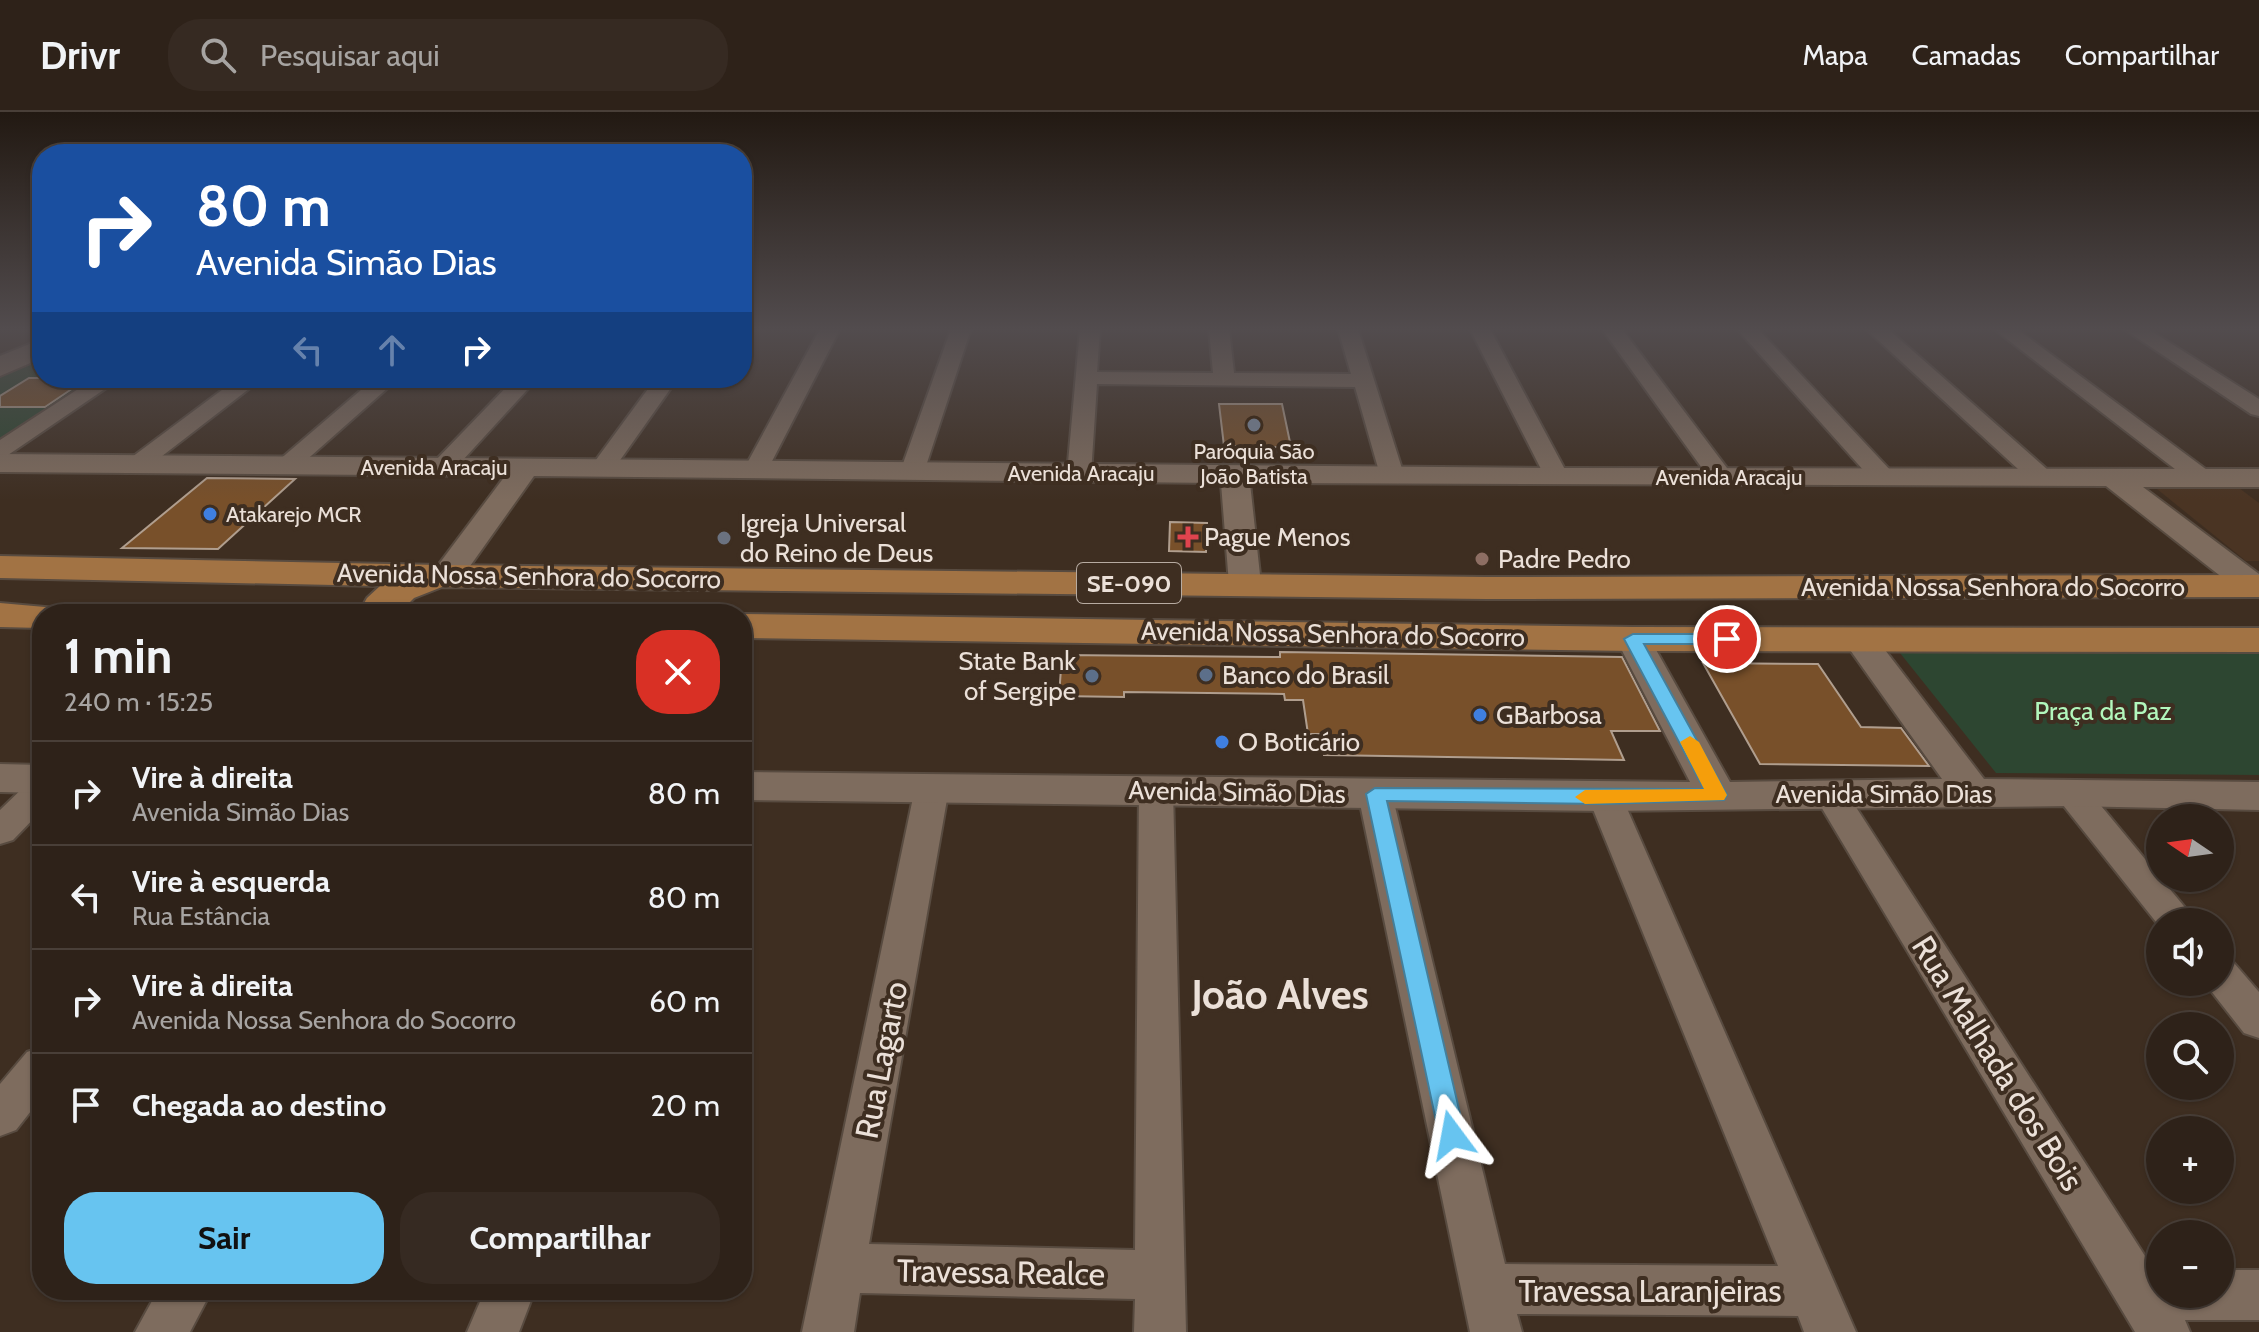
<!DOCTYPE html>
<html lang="pt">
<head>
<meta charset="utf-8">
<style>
	body { margin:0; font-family:Cabin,sans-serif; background:#362a22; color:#f1f3f6; height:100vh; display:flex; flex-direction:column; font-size:30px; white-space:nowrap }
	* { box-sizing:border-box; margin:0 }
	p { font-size:26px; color:#a7a4a2 }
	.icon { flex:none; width:44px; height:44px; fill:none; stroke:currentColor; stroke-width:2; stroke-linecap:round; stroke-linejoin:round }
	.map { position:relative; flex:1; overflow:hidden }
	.side { position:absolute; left:32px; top:492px; width:720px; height:696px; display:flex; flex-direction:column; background:#2e2219; border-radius:32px; box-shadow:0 2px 6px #0004,0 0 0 2px #493f38 }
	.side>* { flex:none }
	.hud { position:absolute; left:32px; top:32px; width:720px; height:244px; border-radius:32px; box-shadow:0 2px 6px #0004,0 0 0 2px #493f38; background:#1a4fa0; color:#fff; overflow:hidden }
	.needle { width:52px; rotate:283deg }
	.controls { position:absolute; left:2146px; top:692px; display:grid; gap:16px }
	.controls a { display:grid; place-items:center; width:88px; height:88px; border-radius:50%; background:#2e2219; box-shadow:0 2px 6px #0004,0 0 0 2px #493f38; font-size:40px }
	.pin { position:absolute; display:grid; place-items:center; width:68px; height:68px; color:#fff; margin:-34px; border:4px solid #fff; border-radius:50%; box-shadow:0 2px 8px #0007 }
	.me { position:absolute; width:88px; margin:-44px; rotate:347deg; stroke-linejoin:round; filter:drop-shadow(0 0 6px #0008) }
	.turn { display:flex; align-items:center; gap:28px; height:168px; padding:0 32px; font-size:36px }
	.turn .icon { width:104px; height:104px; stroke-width:2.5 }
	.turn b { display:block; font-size:56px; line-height:68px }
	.lanes { display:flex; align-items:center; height:76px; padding:0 32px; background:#0003; justify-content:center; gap:40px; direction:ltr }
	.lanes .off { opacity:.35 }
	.round { display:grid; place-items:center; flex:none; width:84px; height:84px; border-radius:32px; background:#362a22 }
	.overview { display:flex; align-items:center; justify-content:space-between; height:136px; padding:0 32px }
	h1 { font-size:48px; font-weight:700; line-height:60px }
	.cta { display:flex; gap:16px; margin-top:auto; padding:16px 32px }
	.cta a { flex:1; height:92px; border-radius:32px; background:#67c4f0; color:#111; font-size:32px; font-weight:700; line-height:92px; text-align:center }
	.cta a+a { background:#362a22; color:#f1f3f6 }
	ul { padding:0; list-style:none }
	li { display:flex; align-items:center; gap:24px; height:104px; padding:0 32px; border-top:2px solid #493f38 }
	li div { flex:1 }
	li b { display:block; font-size:30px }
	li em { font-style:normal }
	header { display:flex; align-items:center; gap:48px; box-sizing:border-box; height:112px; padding:0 40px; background:#2e2219; border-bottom:2px solid #493f38 }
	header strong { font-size:38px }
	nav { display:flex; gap:44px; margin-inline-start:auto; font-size:28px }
	.search { width:560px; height:72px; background:#362a22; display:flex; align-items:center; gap:20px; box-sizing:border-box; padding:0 28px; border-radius:32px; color:#a7a4a2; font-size:30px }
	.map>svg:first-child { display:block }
	.built { fill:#4a3423 }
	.green { fill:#2d4631 }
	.building { fill:#78502a; stroke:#b09e8e; stroke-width:2 }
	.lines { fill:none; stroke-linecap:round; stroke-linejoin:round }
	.minor-casing { stroke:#584b40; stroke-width:4 }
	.tertiary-casing { stroke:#584b40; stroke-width:4 }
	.secondary-casing { stroke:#584b40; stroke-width:4 }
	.primary-casing { stroke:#584b40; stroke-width:4 }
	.minor { fill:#7e6c5e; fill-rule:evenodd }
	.tertiary { fill:#7e6c5e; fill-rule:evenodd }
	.secondary { fill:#7e6c5e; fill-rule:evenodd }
	.primary { fill:#a27344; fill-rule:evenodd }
	.route { fill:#67c4f0; stroke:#437f9c; stroke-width:2 }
	.slow { fill:#f59e0b }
	.worship-dot { fill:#6b7280; stroke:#3e2e21; stroke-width:3 }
	.shop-dot { fill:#3f7fe0; stroke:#3e2e21; stroke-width:3 }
	.health-dot { fill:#e0444e; stroke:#3e2e21; stroke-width:3 }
	.education-dot { fill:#8d6e63; stroke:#3e2e21; stroke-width:3 }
	.service-dot { fill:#5c6f8a; stroke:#3e2e21; stroke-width:3 }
	.labels { text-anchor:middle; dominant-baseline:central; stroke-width:8; stroke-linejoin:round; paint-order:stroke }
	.far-poi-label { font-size:22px; fill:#ebe0d8; stroke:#3e2e21 }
	.far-street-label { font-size:22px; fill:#ebe0d8; stroke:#3e2e21 }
	.shield { fill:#3e2e21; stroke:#b7aba1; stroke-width:2 }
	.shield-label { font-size:24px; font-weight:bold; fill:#ebe0d8 }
	.poi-label { font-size:26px; fill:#ebe0d8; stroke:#3e2e21; text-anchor:start }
	.street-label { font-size:26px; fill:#ebe0d8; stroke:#3e2e21 }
	.park-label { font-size:26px; fill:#b2f7bc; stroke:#3e2e21 }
	.near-street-label { font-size:32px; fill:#ebe0d8; stroke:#3e2e21 }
	.near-district-label { font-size:40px; font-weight:bold; fill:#ebe0d8; stroke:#3e2e21 }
</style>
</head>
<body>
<header>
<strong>Drivr</strong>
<div class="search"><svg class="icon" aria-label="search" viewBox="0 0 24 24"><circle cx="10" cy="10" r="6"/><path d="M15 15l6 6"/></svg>Pesquisar aqui</div>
<nav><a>Mapa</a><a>Camadas</a><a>Compartilhar</a></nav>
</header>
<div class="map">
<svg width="2259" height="1220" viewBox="0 0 2259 1220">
	<rect width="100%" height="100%" fill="#3e2e21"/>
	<path class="built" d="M2239 376 2259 391V449H2246L2157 377Z"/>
	<path class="green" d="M42 245V266H102L0 333V265Z
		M1896 536 2259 537V663L1996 661Z"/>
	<path class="building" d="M29 266H88L45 295H0V284Z
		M1219 292H1282L1291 335H1267L1268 341H1243L1241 334H1224Z
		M207 366 295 367 218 437 122 436Z
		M1170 410 1207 411 1206 440 1169 439Z
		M1280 540 1622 545 1660 619H1611L1624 648 1324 643 1321 622H1308L1303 588H1285L1284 582 1124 580V585L1059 584 1062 543 1280 545Z
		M1703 551 1818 552 1861 615 1901 616 1929 654 1760 652Z"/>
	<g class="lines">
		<g class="minor-casing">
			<path id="minor" d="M820 217H840L768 357 765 362H747L744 357Z
				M951 217H971L924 360 921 365H903L900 360Z
				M1080 217H1100L1097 260 1213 261 1209 217H1229L1234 261 1351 262 1338 217H1358L1404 363 1401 368H1383L1380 363 1355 275 1097 272 1091 362 1088 367H1070L1067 362Z
				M1470 217H1490L1569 365 1566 370H1548L1545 365Z
				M1602 217H1622L1730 360 1733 365 1730 370H1712Z
				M1737 217H1758L1892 360 1895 365 1892 370H1874Z
				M1866 217H1888L2049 359 2052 364 2049 369H2031Z
				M1994 217H2017L2211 361 2214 366 2211 371H2193Z
				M2124 217H2148L2259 287V304L2251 302Z
				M95 266H121L8 343 0 345V328Z
				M238 266H263L144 358H128L124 353 128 348Z
				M375 266H399L294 359H278L274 354 278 349Z
				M515 266H538L452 360H434L431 355 434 350Z
				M656 266H678L611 361H593L590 356Z
				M932 664 944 668 949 676 869 1132 1135 1138 1139 678 1144 670 1156 666 1168 670 1173 678 1186 1220H1134L1135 1187 860 1181 854 1220H802L915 676 920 668Z
				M42 665V698L13 728 0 732V698L30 669Z
				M2071 668 2083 672 2197 810H2160V815L2059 688 2054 680 2059 672Z
				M1375 670 1387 674 1392 682 1505 1152 1778 1154 1588 685 1593 677 1605 673 1617 677 1622 685 1856 1220H1804L1798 1204 1517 1202 1522 1220H1470L1358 682 1363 674Z
				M1831 671 1843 675 2154 1158H2160V1182H2220V1158H2259V1208H2185L2190 1220H2135L1814 683 1819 675Z
				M2220 846 2234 851 2259 880V926L2244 921 2204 870H2220Z
				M42 935V985L16 1018 0 1024V972L27 940Z
				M158 1178H212L190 1220H135Z
				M485 1178H535L519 1220H467Z"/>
		</g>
		<g class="tertiary-casing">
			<path id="tertiary" d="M0 342 1557 356 2259 357V375H2143L2259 462V483L2242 481 2106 374 1250 371 1261 472 1257 479 1245 482 1233 479 1229 472 1221 371 534 364 458 471 446 474 434 471 430 464 505 364 0 360Z
				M1633 517 1645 520 1650 527 1730 670 1942 667 1843 528 1848 521 1860 518 1872 521 1984 667 2259 670V698L2071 694 1605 699 742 688V660L1690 670 1616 527 1621 520Z
				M0 652 42 653V681L0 680Z"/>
		</g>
		<g class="secondary-casing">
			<path id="secondary" d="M42 227V246L0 264V244Z"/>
		</g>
		<g class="primary-casing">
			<path id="primary" d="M0 444 440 453 1485 465 2259 463V485L1485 487 442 475 414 486 398 502H358L367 486 380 474 0 466Z
				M0 491 56 496 60 502H42V516L0 515Z
				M742 502 1633 515 2259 516V540L1633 539 742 526Z"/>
		</g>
		<use href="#minor" class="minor"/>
		<use href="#tertiary" class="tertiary"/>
		<use href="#secondary" class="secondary"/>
		<use href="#primary" class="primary"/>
	</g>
	<linearGradient id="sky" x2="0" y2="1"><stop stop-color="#221912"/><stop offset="0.56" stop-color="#524c4e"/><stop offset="1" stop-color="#524c4e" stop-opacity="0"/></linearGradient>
	<rect width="2259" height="388" fill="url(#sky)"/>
	<path class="route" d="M1633 522H1727L1735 527 1727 532H1644L1727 683 1724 688 1605 692 1387 689 1465 1023 1461 1031 1452 1034 1443 1031 1439 1023 1366 682 1375 676 1704 677 1624 527Z"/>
	<path class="slow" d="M1690 624 1699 630 1727 683 1724 688 1585 692 1575 685 1585 678 1704 677 1680 630Z"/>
	<g class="worship-dot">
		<circle cx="1254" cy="313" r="8"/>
		<circle cx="724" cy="426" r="8"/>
	</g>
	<g class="shop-dot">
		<circle cx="210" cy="402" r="8"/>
		<circle cx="1480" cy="603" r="8"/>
		<circle cx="1222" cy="630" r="8"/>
	</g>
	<path class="health-dot" d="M1184 413h8v8h8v8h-8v8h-8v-8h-8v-8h8z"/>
	<circle class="education-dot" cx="1482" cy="447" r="8"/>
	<g class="service-dot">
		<circle cx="1206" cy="563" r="8"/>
		<circle cx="1092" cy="564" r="8"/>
	</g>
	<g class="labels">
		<g class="far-poi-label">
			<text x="1254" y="339">Paróquia São<tspan x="1254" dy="25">João Batista</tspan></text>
			<text x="226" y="402" text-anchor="start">Atakarejo MCR</text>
		</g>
		<g class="far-street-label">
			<text x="434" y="355">Avenida Aracaju</text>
			<text x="1081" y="361">Avenida Aracaju</text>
			<text x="1729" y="365">Avenida Aracaju</text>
		</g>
		<rect class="shield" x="1077" y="451" width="104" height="40" rx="6"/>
		<g class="shield-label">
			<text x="1129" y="471">SE-090</text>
		</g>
		<g class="poi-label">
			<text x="740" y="411">Igreja Universal<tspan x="740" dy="30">do Reino de Deus</tspan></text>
			<text x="1204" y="425">Pague Menos</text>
			<text x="1498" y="447">Padre Pedro</text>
			<text x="1076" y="549" text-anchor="end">State Bank<tspan x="1076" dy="30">of Sergipe</tspan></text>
			<text x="1222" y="563">Banco do Brasil</text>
			<text x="1496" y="603">GBarbosa</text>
			<text x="1238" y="630">O Boticário</text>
		</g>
		<g class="street-label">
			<text transform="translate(529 464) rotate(1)">Avenida Nossa Senhora do Socorro</text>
			<text x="1993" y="475">Avenida Nossa Senhora do Socorro</text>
			<text transform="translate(1333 522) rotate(1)">Avenida Nossa Senhora do Socorro</text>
			<text transform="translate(1237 680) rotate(1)">Avenida Simão Dias</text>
			<text x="1884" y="682">Avenida Simão Dias</text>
		</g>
		<g class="park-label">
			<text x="2103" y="599">Praça da Paz</text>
		</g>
		<g class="near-street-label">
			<text transform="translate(881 948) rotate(-79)">Rua Lagarto</text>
			<text transform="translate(1998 951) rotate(58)">Rua Malhada dos Bois</text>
			<text transform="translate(1001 1160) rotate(1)">Travessa Realce</text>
			<text x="1650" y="1178">Travessa Laranjeiras</text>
		</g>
		<g class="near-district-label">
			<text x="1280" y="882">João Alves</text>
		</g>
	</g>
</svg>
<div class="controls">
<a><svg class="needle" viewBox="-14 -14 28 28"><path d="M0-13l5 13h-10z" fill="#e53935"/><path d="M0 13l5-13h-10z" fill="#a7a4a2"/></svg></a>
<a><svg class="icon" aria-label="sound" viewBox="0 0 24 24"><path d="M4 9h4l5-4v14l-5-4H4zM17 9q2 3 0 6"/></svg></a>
<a><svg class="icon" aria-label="search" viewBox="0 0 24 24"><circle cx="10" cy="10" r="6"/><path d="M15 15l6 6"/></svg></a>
<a>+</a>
<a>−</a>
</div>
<div class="pin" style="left:1727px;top:527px;background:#d93025"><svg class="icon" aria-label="arrive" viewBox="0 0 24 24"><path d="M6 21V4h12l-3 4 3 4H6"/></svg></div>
<svg class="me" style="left:1452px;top:1023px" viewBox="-20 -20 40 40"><path d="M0-17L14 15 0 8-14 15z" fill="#67c4f0" stroke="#fff" stroke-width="4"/></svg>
<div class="hud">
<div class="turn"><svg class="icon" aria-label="right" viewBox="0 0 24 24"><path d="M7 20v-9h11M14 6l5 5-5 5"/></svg><div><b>80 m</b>Avenida Simão Dias</div></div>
<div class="lanes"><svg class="icon off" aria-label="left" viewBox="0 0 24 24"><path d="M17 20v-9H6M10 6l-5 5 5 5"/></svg><svg class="icon off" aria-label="ahead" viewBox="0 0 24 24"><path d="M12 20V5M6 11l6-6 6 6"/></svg><svg class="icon" aria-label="right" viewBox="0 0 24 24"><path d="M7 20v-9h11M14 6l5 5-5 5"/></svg></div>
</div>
<section class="side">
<div class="overview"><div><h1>1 min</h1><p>240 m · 15:25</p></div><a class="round" style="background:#d93025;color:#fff"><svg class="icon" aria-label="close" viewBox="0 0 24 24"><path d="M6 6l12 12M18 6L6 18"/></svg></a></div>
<ul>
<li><svg class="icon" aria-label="right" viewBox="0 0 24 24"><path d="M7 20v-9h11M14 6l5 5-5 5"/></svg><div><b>Vire à direita</b><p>Avenida Simão Dias</p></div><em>80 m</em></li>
<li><svg class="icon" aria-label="left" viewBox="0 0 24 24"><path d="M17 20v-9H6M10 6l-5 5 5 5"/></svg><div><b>Vire à esquerda</b><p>Rua Estância</p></div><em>80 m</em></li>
<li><svg class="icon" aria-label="right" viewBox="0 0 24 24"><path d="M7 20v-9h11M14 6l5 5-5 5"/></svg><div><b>Vire à direita</b><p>Avenida Nossa Senhora do Socorro</p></div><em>60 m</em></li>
<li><svg class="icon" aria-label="arrive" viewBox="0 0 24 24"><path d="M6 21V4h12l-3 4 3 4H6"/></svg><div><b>Chegada ao destino</b></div><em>20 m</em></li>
</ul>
<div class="cta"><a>Sair</a><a>Compartilhar</a></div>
</section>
</div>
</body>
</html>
